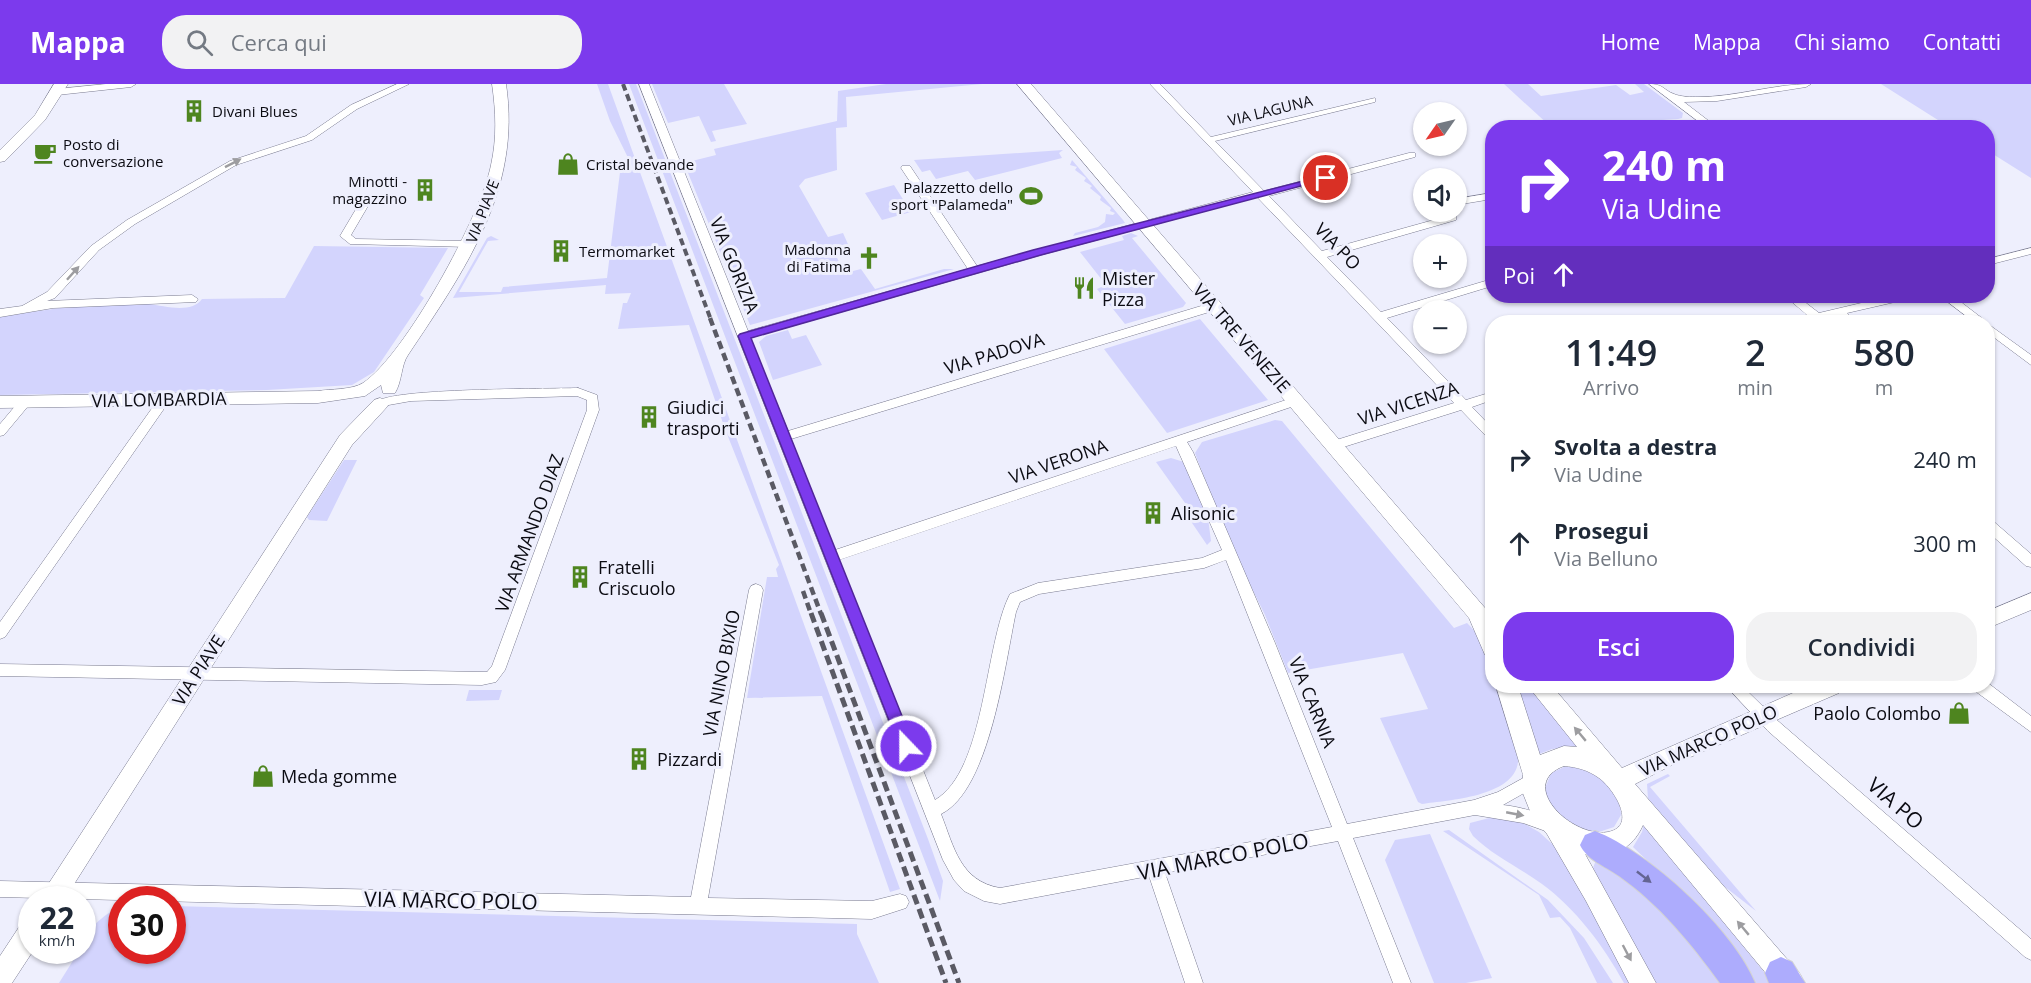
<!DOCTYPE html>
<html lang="it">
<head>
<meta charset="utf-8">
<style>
	body { margin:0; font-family:"Open Sans",sans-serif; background:#f2f2f3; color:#1f2937; height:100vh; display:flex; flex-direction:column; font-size:22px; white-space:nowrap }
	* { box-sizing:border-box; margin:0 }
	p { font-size:20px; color:#747a83 }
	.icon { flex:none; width:33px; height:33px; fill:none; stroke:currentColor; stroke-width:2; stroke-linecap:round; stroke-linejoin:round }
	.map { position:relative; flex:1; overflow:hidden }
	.details { position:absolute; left:1485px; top:231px; width:510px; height:378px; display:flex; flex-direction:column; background:#fff; border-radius:24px; box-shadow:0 2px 4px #0004 }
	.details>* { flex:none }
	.top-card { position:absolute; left:1485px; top:36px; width:510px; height:183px; border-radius:24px; box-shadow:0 2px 4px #0004; background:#7c3aed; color:#fff; overflow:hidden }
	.needle { width:39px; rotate:236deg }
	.controls { position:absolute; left:1413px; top:18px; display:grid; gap:12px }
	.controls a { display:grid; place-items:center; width:54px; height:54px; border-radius:50%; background:#fff; box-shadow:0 2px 4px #0004; font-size:30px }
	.speed { position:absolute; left:18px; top:802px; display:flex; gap:12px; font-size:30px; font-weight:700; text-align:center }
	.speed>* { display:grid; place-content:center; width:78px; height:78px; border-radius:50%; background:#fff; box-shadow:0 2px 4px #0004; line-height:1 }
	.speed small { font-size:15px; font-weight:400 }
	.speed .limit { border:9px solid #d22; background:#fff; color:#111 }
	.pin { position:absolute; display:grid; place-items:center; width:51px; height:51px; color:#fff; margin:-26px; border:3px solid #fff; border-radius:50%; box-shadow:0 2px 6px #0007 }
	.me { position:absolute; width:66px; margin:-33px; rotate:338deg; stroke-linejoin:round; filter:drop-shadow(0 0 4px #0008) }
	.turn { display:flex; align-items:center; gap:21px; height:126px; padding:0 18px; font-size:27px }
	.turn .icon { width:78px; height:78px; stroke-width:2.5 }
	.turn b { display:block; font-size:42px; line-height:51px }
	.then { display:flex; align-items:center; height:57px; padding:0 18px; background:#0003; gap:12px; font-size:22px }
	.eta { display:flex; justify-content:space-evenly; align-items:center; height:102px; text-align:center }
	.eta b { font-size:36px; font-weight:600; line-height:42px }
	.action { display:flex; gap:12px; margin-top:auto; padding:12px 18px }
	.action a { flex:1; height:69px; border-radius:24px; background:#7c3aed; color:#fff; font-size:24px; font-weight:600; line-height:69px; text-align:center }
	.action a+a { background:#f2f2f3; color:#1f2937 }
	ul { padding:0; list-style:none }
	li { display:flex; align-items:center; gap:18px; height:84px; padding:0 18px }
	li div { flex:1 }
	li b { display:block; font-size:22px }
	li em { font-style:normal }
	header { display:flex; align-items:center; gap:36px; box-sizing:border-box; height:84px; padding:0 30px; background:#7c3aed; color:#fff }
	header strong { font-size:28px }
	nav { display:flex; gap:33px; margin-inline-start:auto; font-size:21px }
	.search { width:420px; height:54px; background:#f2f2f3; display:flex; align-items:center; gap:15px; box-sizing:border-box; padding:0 21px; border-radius:24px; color:#747a83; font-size:22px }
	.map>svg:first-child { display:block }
	.green { fill:#d3d4fd }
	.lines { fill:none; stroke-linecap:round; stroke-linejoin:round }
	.street-casing { stroke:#7a7b90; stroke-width:1 }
	.secondary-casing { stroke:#7a7b90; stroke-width:1 }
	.highway-casing { stroke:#d3d3d4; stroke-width:2 }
	.street { fill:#fff; fill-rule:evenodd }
	.secondary { fill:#fff; fill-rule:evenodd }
	.highway { fill:#adacfd; fill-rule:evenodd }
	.rail-far2 { stroke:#5a5a64; stroke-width:4; stroke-dasharray:7 4; stroke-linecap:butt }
	.rail-far1 { stroke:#5a5a64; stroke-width:4.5; stroke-dasharray:8 4.5; stroke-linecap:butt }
	.rail { stroke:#5a5a64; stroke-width:5; stroke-dasharray:10 5; stroke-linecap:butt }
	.oneway { fill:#9d9da0 }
	.oneway2 { fill:#646493 }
	.route { fill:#7c3aed; stroke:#51269a; stroke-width:1.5 }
	.labels { text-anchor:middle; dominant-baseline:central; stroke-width:6; stroke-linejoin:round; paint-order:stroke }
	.far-street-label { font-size:15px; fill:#0b0b12; stroke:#eeeffd }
	.far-poi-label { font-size:15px; fill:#0b0b12; stroke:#eeeffd; text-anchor:start }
	.street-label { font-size:18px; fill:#0b0b12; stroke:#eeeffd }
	.poi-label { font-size:18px; fill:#0b0b12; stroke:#eeeffd; text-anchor:start }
	.near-street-label { font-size:21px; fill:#0b0b12; stroke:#eeeffd }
</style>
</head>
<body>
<header>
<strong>Mappa</strong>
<div class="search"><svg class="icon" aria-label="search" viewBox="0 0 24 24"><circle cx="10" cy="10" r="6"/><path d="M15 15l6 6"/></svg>Cerca qui</div>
<nav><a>Home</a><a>Mappa</a><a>Chi siamo</a><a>Contatti</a></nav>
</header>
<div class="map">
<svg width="2031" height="899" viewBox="0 0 2031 899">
	<rect width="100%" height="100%" fill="#eeeffd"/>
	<path class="green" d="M597 0H608L900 805 890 808 822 612 747 614 767 493H778L776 485 779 481 725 345 689 241 618 245 623 219H627L631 209 605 210 606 201 453 214 487 154 491 152 499 156 488 157 459 208H501L503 203 607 194 620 88 634 86 610 37Z
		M629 0H636L928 755 943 797 940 817Z
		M652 0H724L747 40 712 47 716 57 711 58 699 32 668 39Z
		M886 0H982L846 13 847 43 836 44 837 86 805 95 799 102 828 153 843 149 851 167 836 172 845 189 861 185 875 205 944 185H954L750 241 684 79 716 71 714 65 837 37 838 7Z
		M1504 0H1528L1541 12 1616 1 1630 11 1644 8 1635 0H1644L1683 29 1682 34 1678 35 1551 43Z
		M1881 0H2031V94L1988 67V44L1949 43Z
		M1063 66 1059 69 1062 74 975 96 968 87 936 95 930 86 922 88 914 76Z
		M1072 76 1123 136 1125 139 1073 152 1075 149 1098 143 1105 138 1106 130 1113 131 1115 129 1110 127 1111 124 1100 116 1101 113 1090 104 1092 102 1084 97 1086 94 1075 86 1077 83 1070 81Z
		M894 101 911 128 882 136 865 109Z
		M1131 149 1138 152 1132 154 1186 219 1183 223 1125 240 1097 205 1106 201 1080 168 1124 156 1122 152Z
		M314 162 448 164 420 211 424 214 374 288 352 301 267 306 0 311V233C46 226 102 216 149 220 164 222 192 230 202 215L285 214Z
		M1200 235 1268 316 1167 349 1104 265Z
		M788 246 792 255 806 251 822 281 773 296 759 258 766 252Z
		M1275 336 1282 337 1454 544 1467 539C1485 556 1492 577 1492 602H1499C1504 618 1520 663 1518 678 1514 713 1448 716 1422 720L1418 718 1380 634 1428 625 1403 569 1288 589 1265 531 1226 452 1195 369 1202 358Z
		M1171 374 1184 378 1208 434 1211 457 1207 461 1190 436 1195 433 1156 378Z
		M344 376H357L327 437 309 436 307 433Z
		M1514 602H1531L1579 659 1577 662 1552 665 1539 670Z
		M469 606H502L499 616 466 617Z
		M1564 683C1591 681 1621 702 1621 731L1614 743 1593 750 1559 736 1544 707 1551 689Z
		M1668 690 1670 692 1650 703 1756 827 1716 796 1648 715 1647 700Z
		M1497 732 1523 739 1539 748 1560 767 1634 899H1624C1603 861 1576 825 1542 800 1520 784 1492 771 1473 752L1469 745 1470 739Z
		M1644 740 1773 899H1752L1658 787 1633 763 1642 748Z
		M1449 746 1548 816 1584 854 1613 899H1597L1570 844 1560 833 1550 834 1539 811 1443 747Z
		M1430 750 1492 894 1466 899H1434L1385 776 1395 756Z
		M1596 776 1627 789 1730 899H1653L1593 784Z
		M121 821 122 867H172L173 822 857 840V850L879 899H59L79 867H82C82 846 105 831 121 821Z"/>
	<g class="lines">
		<g class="street-casing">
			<path id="street" d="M106 0H136L131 3 57 11 52 8 57 5Z
				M397 0H409L357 25 312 56 236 81 135 140 99 166 55 214 47 217 192 211 198 215 196 218 53 224 0 233V225L22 222 47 208 91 162 127 136 230 77 306 52 351 21Z
				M639 0H649L748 247 968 185 901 84 902 82H910L977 182 1253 108 1150 0H1160L1211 53 1375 14V18L1215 57 1264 107 1409 69H1415V73L1269 112 1322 167 1448 132H1456V136L1327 173 1381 228 1492 195V202L1387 234 1466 316 1492 308V316L1472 323 1492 344V355L1488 354 1461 326 1334 366 1330 364 1328 361 1330 358 1454 319 1257 113 1041 171 750 254 788 347 1211 219H1219V225L791 355 835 466 1292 314H1300L1302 317 1300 320 1187 358 1193 368 1275 559 1347 740 1474 716 1498 708 1534 688 1540 690 1542 695 1540 700 1503 721C1522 723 1539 729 1557 736L1559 741 1557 746 1551 749 1523 739 1475 731 1353 754 1411 899H1393L1338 757 1165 789 1203 899H1185L1149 792 1000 820 984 817 964 807 954 796 943 776ZM1176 362 1222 466 1202 474 1038 499 1010 510C984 561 986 686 935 716L839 476ZM1226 476 1332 743 1000 804C960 797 954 763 941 730 990 706 1005 579 1016 528L1020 518 1039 510 1204 484Z
				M1649 0C1664 0 1663 6 1674 10 1681 13 1691 13 1698 13 1736 13 1773 0 1811 0L1806 3 1717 17 1684 18 1718 44H1707Z
				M1492 109V115L1456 121V115Z
				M363 119 368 122 351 151 356 155 470 157 475 160 470 163 350 160 340 152 359 120Z
				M2031 164V170L1988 181V175Z
				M1785 212H1797L1819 229 1891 212H1910L1908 215 1847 229 1856 238H1844L1836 232 1809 238H1790L1791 235 1807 231Z
				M1940 212H1953L1987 238H1974Z
				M1988 240 2031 271V281L1988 249Z
				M578 304 597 311 599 326 505 586 496 598 482 601 0 592V580L487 588 492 582 587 326V316L577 312 411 317 383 322 377 318C389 304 549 305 578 304Z
				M164 312 170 316 168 319 5 553 0 555V538L160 313Z
				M25 314 29 315 31 318 29 321 4 351 0 352V340L21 315Z
				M1988 436 1993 437 2031 470V483L2026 482 1988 448Z
				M756 500 761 502 763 506 708 814 872 817 900 810 906 812 909 818 906 824 872 835 0 813V797L691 813 749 506 751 502Z
				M1988 599 2031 632V648L1975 607 1973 602H1988Z
				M1726 602H1742L1778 637 2031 855V876L2025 873 1768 647Z"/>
		</g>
		<g class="secondary-casing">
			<path id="secondary" d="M54 0H68L45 36 5 77 0 78V66L35 31Z
				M492 0H506C522 106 464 187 408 271 401 281 402 298 395 309H383L381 301 365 312 318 319 0 324V312L318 307C330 305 352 306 363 299 405 271 481 132 491 81 497 54 496 28 492 0Z
				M1017 0H1031L1492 532V574L1485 571 1469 534Z
				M380 314 386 316 389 320 386 324 352 361 64 816H38L340 351 374 316Z
				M2031 509V526L1988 544V527Z
				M1496 602H1518L1540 671 1564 662 1577 663 1528 602H1552L1622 684 1809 602H1842L1839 609 1672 681 1635 700 1800 890 1804 899H1774L1643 741C1632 766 1612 774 1585 770L1656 899H1629L1586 817 1547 750 1532 732 1522 707 1523 691ZM1564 682C1577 683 1588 686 1599 694 1612 703 1639 742 1608 748 1573 755 1515 700 1564 682Z
				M32 834 33 867 12 899H0V872L23 837Z"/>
		</g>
		<g class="highway-casing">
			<path id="highway" d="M1595 747C1649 768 1733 845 1755 899H1720C1691 859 1659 820 1619 792 1605 782 1587 776 1580 761L1585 751Z
				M1781 873 1792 878 1805 899H1769L1765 889 1770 878Z"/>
		</g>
		<use href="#street" class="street"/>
		<use href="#secondary" class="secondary"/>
		<use href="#highway" class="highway"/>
		<path class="rail-far2" d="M623 0 711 236"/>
		<path class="rail-far1" d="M710 234 821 530
			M803 507 811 530"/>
		<path class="rail" d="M811 529 946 899
			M821 529 959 899"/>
	</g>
	<defs><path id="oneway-solid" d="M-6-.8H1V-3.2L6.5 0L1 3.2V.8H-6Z" transform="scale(1.5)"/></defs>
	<g class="oneway">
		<use href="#oneway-solid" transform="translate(233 79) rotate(-27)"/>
		<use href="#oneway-solid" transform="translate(73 189) rotate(-48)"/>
		<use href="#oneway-solid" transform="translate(1580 650) rotate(-130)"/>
		<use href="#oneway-solid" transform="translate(1515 730) rotate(11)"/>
		<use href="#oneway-solid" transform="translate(1743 844) rotate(-130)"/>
		<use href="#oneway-solid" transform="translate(1627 869) rotate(62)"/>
	</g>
	<use class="oneway2" href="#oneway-solid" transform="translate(1644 793) rotate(38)"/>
	<path class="route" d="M1323 92 1331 94 1041 171 751 254 914 662 912 667H901L738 252 740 250 1033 166Z"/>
	<defs>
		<g id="building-bare" transform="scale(1.8)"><path d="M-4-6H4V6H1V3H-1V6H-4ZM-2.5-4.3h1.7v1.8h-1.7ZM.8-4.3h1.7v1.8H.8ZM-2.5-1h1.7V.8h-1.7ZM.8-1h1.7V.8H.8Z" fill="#4e851f" stroke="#eeeffd" stroke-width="2.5" paint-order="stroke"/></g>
		<g id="cafe-bare" transform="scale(1.8)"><path d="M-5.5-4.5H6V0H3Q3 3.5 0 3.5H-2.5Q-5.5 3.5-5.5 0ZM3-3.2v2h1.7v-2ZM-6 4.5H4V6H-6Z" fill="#4e851f" stroke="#eeeffd" stroke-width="2.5" paint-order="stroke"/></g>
		<g id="shop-bare" transform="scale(1.8)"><path d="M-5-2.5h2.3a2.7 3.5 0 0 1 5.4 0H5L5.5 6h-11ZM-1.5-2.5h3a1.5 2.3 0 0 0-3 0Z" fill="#4e851f" stroke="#eeeffd" stroke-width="2.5" paint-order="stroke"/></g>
		<g id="stadium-bare" transform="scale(1.8)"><path d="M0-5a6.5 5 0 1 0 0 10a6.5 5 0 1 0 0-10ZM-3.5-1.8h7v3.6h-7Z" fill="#4e851f" stroke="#eeeffd" stroke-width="2.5" paint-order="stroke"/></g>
		<g id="church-bare" transform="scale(1.8)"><path d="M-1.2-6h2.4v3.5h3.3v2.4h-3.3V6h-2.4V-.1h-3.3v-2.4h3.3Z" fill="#4e851f" stroke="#eeeffd" stroke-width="2.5" paint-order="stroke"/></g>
		<g id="restaurant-bare" transform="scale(1.8)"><path d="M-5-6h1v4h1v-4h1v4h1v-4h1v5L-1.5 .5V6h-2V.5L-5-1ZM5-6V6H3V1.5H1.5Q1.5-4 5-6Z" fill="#4e851f" stroke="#eeeffd" stroke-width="2.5" paint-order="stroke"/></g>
	</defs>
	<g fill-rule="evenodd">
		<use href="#building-bare" x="194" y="27"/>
		<use href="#cafe-bare" x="45" y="69"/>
		<use href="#shop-bare" x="568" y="80"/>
		<use href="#building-bare" x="425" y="106"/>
		<use href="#stadium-bare" x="1031" y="112"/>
		<use href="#building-bare" x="561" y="167"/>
		<use href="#church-bare" x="869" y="174"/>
		<use href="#restaurant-bare" x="1084" y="204"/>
		<use href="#building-bare" x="649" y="333"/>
		<use href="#building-bare" x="1153" y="429"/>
		<use href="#building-bare" x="580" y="493"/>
		<use href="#shop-bare" x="1959" y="629"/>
		<use href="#building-bare" x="639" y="675"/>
		<use href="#shop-bare" x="263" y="692"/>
	</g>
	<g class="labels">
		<g class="far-street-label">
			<text transform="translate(1270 26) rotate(-14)">VIA LAGUNA</text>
			<text transform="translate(482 127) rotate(-69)">VIA PIAVE</text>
		</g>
		<g class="far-poi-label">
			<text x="212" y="27">Divani Blues</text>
			<text x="63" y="60">Posto di<tspan x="63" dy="17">conversazione</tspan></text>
			<text x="586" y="80">Cristal bevande</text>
			<text x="407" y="97" text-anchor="end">Minotti -<tspan x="407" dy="17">magazzino</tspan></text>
			<text x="1013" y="103" text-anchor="end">Palazzetto dello<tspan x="1013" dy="17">sport "Palameda"</tspan></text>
			<text x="851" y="165" text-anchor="end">Madonna<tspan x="851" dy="17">di Fatima</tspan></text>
			<text x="579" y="167">Termomarket</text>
		</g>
		<g class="street-label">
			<text transform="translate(1338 162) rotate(46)">VIA PO</text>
			<text transform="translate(735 181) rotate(68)">VIA GORIZIA</text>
			<text transform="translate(1242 254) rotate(49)">VIA TRE VENEZIE</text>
			<text transform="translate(994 269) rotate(-17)">VIA PADOVA</text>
			<text transform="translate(159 315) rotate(-1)">VIA LOMBARDIA</text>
			<text transform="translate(1408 319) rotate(-18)">VIA VICENZA</text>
			<text transform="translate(1058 377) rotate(-19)">VIA VERONA</text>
			<text transform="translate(529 449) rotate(-70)">VIA ARMANDO DIAZ</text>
			<text transform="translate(198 586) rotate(-57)">VIA PIAVE</text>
			<text transform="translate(721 589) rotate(-79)">VIA NINO BIXIO</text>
			<text transform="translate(1313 618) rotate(68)">VIA CARNIA</text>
			<text transform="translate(1708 656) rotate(-24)">VIA MARCO POLO</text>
		</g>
		<g class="poi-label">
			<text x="1102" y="194">Mister<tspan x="1102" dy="21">Pizza</tspan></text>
			<text x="667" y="323">Giudici<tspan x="667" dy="21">trasporti</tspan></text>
			<text x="1171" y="429">Alisonic</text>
			<text x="598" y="483">Fratelli<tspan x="598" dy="21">Criscuolo</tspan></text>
			<text x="1941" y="629" text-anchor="end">Paolo Colombo</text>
			<text x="657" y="675">Pizzardi</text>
			<text x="281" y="692">Meda gomme</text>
		</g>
		<g class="near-street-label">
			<text transform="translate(1896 719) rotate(41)">VIA PO</text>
			<text transform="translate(1223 772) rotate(-11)">VIA MARCO POLO</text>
			<text transform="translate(451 816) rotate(1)">VIA MARCO POLO</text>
		</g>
	</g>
</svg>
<div class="controls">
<a><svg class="needle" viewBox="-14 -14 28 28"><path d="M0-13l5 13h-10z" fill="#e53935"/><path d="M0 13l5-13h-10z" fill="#747a83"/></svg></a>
<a><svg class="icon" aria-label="sound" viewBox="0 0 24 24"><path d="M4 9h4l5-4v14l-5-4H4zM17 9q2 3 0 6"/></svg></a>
<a>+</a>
<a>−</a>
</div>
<div class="speed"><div>22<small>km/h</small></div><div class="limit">30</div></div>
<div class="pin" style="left:1326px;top:94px;background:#d93025"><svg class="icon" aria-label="arrive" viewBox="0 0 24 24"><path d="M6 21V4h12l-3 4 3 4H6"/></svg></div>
<svg class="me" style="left:906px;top:662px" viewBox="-20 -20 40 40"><circle r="17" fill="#7c3aed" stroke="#fff" stroke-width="3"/><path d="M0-11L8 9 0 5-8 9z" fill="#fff"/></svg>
<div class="top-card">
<div class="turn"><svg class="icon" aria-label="right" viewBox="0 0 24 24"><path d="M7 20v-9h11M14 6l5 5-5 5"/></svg><div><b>240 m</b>Via Udine</div></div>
<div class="then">Poi<svg class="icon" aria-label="ahead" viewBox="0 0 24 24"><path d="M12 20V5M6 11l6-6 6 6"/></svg></div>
</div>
<section class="details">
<div class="eta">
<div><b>11:49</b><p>Arrivo</p></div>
<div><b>2</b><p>min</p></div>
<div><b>580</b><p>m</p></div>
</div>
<ul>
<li><svg class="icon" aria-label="right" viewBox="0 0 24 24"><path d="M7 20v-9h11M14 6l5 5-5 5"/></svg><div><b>Svolta a destra</b><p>Via Udine</p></div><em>240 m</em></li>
<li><svg class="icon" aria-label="ahead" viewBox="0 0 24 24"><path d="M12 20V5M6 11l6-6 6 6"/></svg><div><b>Prosegui</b><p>Via Belluno</p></div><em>300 m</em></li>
</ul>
<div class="action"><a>Esci</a><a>Condividi</a></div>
</section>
</div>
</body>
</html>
